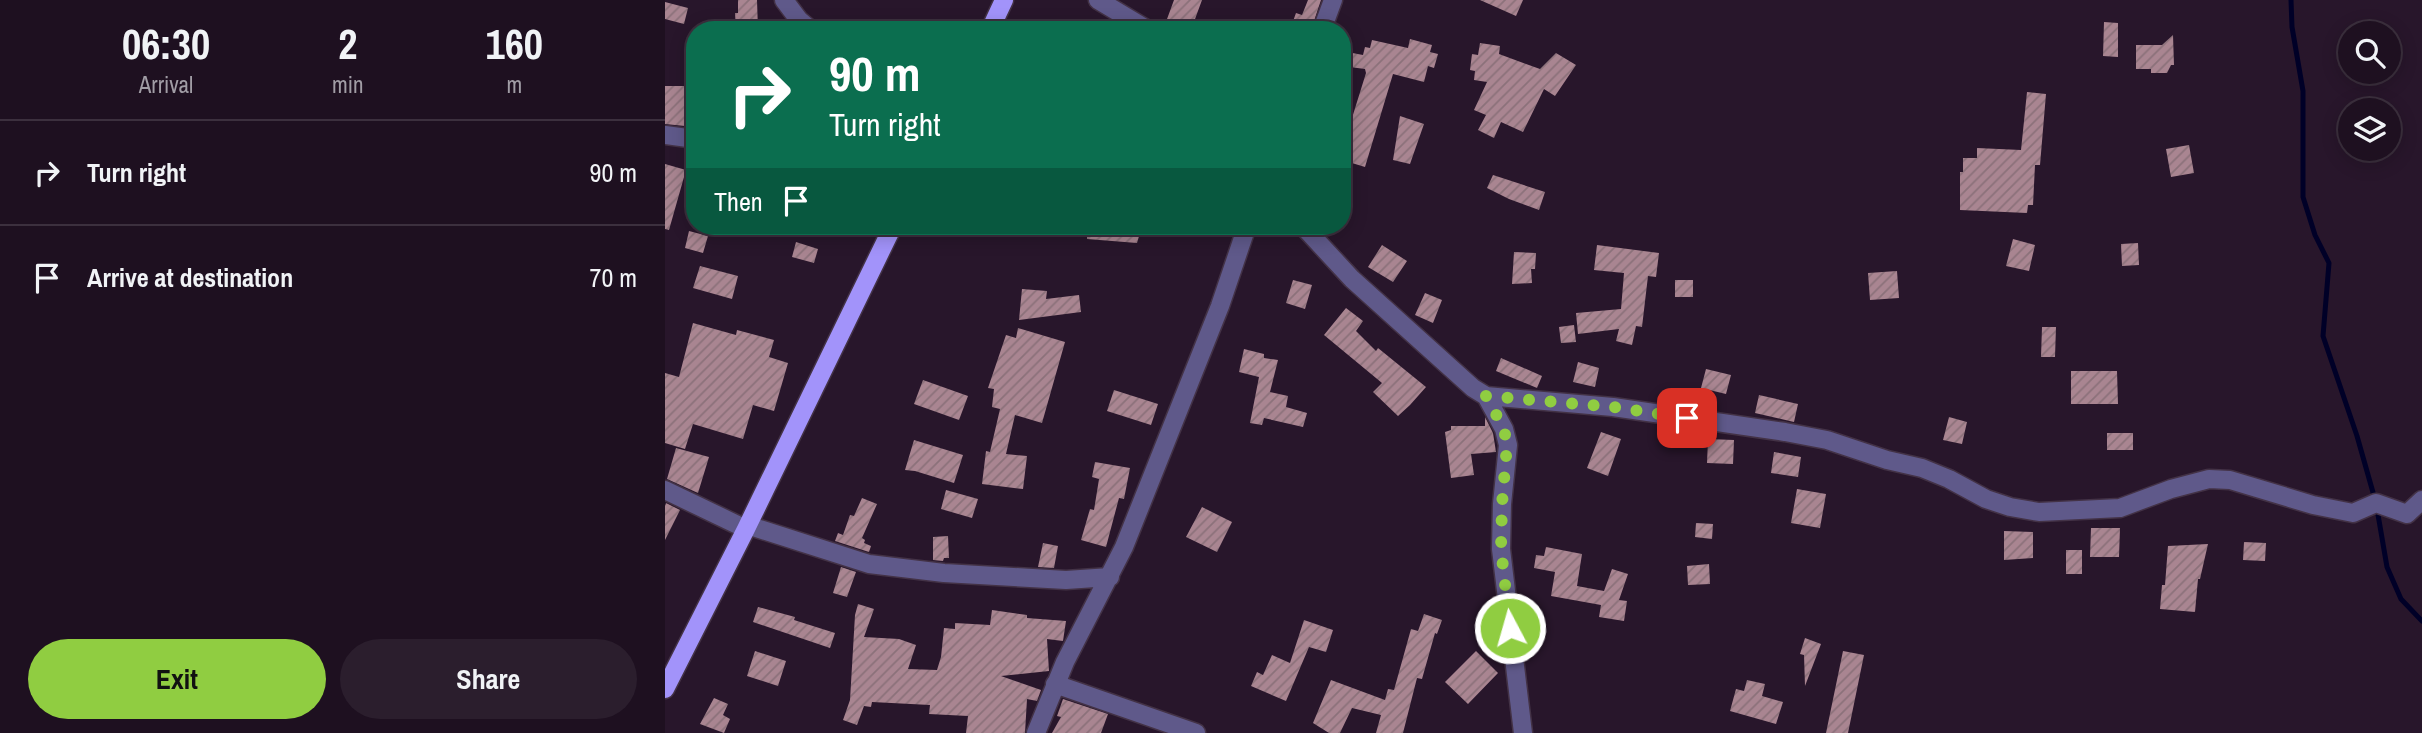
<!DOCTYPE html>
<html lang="en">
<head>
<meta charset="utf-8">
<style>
	body { margin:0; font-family:"Archivo Narrow",sans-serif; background:#2b1e2d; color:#f1f3f6; height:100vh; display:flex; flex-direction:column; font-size:26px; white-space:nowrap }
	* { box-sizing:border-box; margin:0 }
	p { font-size:23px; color:#a19da5 }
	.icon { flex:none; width:38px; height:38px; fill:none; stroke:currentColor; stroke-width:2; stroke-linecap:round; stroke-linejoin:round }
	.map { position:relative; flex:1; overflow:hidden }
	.panel { display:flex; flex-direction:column; background:#1e1020; width:665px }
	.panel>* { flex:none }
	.banner { position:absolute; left:21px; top:21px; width:665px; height:214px; border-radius:28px; box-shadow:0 4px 18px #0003,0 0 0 2px #3c303e; background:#0b6e4f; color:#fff; overflow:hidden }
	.buttons { position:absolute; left:1673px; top:21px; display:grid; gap:14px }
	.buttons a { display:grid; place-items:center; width:63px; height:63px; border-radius:50%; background:#1e1020; box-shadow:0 4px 18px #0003,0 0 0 2px #3c303e; font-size:35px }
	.pin { position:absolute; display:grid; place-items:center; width:60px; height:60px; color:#fff; margin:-30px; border-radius:14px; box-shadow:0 4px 10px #0006 }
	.me { position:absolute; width:77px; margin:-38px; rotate:354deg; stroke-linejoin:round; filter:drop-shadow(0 0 5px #0008) }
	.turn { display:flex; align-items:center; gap:24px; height:147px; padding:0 28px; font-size:32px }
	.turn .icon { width:91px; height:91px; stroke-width:2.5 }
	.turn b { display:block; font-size:49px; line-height:60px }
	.then { display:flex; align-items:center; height:66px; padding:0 28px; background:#0003; gap:14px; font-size:26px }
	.eta { display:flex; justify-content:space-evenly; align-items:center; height:119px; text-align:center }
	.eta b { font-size:42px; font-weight:800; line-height:49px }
	.button { display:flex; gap:14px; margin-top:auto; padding:14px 28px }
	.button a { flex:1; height:80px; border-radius:42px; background:#90cd41; color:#111; font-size:28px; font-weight:800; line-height:80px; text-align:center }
	.button a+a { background:#2b1e2d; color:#f1f3f6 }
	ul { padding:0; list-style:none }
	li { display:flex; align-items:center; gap:21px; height:105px; padding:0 28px; border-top:2px solid #3c303e }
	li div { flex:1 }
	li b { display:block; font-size:26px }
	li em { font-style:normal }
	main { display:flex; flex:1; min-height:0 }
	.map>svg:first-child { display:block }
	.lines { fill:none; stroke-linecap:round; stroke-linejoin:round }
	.stream { stroke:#000027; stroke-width:5 }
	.building { fill:url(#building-hatch) }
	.minor-casing { stroke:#433246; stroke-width:21 }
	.major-casing { stroke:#433246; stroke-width:21 }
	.minor { stroke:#5f598a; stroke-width:18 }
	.major { stroke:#a293fa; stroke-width:18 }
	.route { stroke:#90cd41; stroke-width:12; stroke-dasharray:0 21.6 }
</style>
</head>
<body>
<main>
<section class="panel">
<div class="eta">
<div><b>06:30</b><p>Arrival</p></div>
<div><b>2</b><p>min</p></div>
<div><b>160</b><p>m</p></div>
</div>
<ul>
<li><svg class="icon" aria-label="right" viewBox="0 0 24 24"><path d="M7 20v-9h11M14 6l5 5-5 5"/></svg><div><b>Turn right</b></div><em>90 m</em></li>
<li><svg class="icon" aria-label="arrive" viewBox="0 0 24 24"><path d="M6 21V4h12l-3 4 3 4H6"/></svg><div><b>Arrive at destination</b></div><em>70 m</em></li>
</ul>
<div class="button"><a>Exit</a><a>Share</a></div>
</section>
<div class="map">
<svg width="1757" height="733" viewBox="0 0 1757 733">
	<defs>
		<pattern id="building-hatch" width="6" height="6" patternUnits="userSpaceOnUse" patternTransform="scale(1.75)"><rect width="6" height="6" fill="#a98591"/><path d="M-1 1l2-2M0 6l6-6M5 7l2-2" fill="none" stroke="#8b717a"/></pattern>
	</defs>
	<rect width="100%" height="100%" fill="#28162b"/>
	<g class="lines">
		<path class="stream" d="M1626 0 1627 27 1638 91V197L1650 235 1664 263 1658 336 1692 436 1711 503 1722 567 1736 599 1757 621"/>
	</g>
	<path class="building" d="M73 0H92L93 30H71L70 13H73Z
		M509 0H537L526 30H498Z
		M643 0H656L646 30H632L627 24 631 13 637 15Z
		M815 0H858L851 16Z
		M0 2 23 8 19 24 0 19Z
		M1439 22 1453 23V57L1438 56Z
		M1508 35 1509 65H1506L1502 73H1486V69H1471V45H1497Z
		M745 39 767 45 765 52 773 54 769 68 763 66 759 82 728 74 700 167 677 160V150L701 73 700 69 677 66V51L698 55 700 47 705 48 707 40 743 48Z
		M815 43 835 46 834 54 875 69 891 53 911 65 890 96 879 89 858 132 836 122 829 138 813 130 821 115 809 110 822 82 809 80 810 71 805 70 807 54 813 55Z
		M0 86H30V127L0 124Z
		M1362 92 1381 94 1375 165H1370L1368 205H1363L1362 213 1295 210V172H1298V158H1312V148L1356 150Z
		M735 116 759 124 745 164 728 160Z
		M1524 145 1529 173 1506 177 1501 149Z
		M0 164 21 170 4 230 0 229Z
		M828 175 880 192 874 210 844 199 822 188Z
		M423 226H477L472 243 422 239Z
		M24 231 43 236 38 253 20 248Z
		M1348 239 1370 245 1364 271 1341 266Z
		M131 242 153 249 149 263 127 257Z
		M1473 243 1474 265 1457 266 1456 244Z
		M717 245 742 261 728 282 703 267Z
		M932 245 994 253 991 277 983 276 977 327 971 326 967 345 951 341 954 329 913 334 911 313 956 309 959 273 929 270Z
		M849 252 871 253 870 269H866L867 283 847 284Z
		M35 266 73 276 67 299 28 288Z
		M1232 271 1234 298 1205 300 1203 273Z
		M628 280 647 285 640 309 621 303Z
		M1010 280H1028V297H1010Z
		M357 289 382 291 381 299 414 295 416 312 354 320Z
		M760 293 777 300 768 323 750 315Z
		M681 308 698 321 691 331 711 351 713 348 761 387 745 405 733 416 708 392 717 383 659 335Z
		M28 323 71 335 72 330 109 340 104 357 123 363 109 411 88 405 78 439 28 424 20 449 0 443V373L14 377Z
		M909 325 911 342 896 343 894 327Z
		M1377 327H1391L1390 357H1376Z
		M353 328 400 342 377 423 350 415 341 454 362 456 358 489 317 484 321 451 325 452 335 409 327 407 329 389 323 388 341 335 351 338Z
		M579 349 599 354V358L613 360 605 392 623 396 621 407 642 413 638 427 599 418 597 425 585 423 594 377 574 372Z
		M836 358 877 376 872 388 831 371Z
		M913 362 934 368 930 387 908 382Z
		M1041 369 1066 375 1061 394 1036 388Z
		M1406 371H1452L1453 404H1406Z
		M258 380 303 396 294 420 249 404Z
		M449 390 493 404 486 425 442 411Z
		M1094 395 1133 404 1129 422 1090 413Z
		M820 417 828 433 831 452 806 454 809 475 786 478 780 432 786 430V426H820Z
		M1284 417 1302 422 1297 444 1278 440Z
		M936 432 956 439 943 476 922 468Z
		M1442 433H1468V450H1442Z
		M1043 439 1069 440 1068 464 1042 463Z
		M249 440 298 455 289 483 250 471 240 470Z
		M11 448 44 457 33 493 2 479Z
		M1109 452 1136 457 1133 477 1106 473Z
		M430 462 465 468 459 499 454 498 441 547 416 540 425 509 429 510 434 479 427 477Z
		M1132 489 1161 494 1155 528 1126 523Z
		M281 490 313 499 307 518 276 509Z
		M197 498 212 504 197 538 200 540 199 543 206 546 204 552 170 541 173 533 178 535 185 515 189 516Z
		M1 503 15 510 0 540V506Z
		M537 507 567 522 552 552 521 537Z
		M1031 523 1048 524 1047 539 1030 537Z
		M1426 528H1455L1454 557H1425Z
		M1339 531 1368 532V558L1339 560Z
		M283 536 284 558H279L278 561 268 560V537Z
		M1579 542 1601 543 1600 561 1578 560Z
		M378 543 393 546 389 568 373 567Z
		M1543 544 1535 579H1533L1530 612 1495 609 1497 585H1500L1503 546Z
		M881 547 917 554 912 586 939 591 947 569 963 574 954 600 962 601 959 621 934 617 936 605 886 596 890 572 869 568 871 555 879 556Z
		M1401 550H1417V574H1401Z
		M1044 564 1045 584 1023 585 1022 566Z
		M176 567 191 572 182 597 168 593Z
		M193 604 209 609 199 637 234 639 251 645 243 669 272 670 276 657 279 628 290 629V623L325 625 327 610 362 615V618L401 621 398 641 382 639 384 671 336 676 376 690 372 701 362 699 360 733H301L303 716 264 714 265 705 207 702 206 707 199 706 192 725 178 720 185 700 190 615Z
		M93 607 130 617 129 620 170 633 165 648 88 622Z
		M759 614 777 620 772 634 770 633 757 679 752 678 738 733H711L716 715 687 708 675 733H664L648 723 666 680 720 700 723 689 729 690 746 629 753 631Z
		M639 620 668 630 661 652 644 647 621 701 586 686 592 672 598 675 607 655 625 663Z
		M1140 638 1156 644 1140 686 1139 655 1135 654Z
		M90 651 121 661 113 686 82 676Z
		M811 651 833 673 803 704 780 682Z
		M1178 651 1199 655 1183 733H1161Z
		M1082 680 1100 684 1097 696 1118 702 1111 724 1065 711 1071 689 1079 691Z
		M49 698 63 704 58 715 65 719 59 733 35 724Z
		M398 699 443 714 436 733H387L396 717 392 716Z"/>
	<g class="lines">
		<g class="minor-casing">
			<path id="minor" d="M119 0 134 20 146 30
				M433 0 483 30
				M657 30 668 0
				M0 135 30 139
				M638 226 687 279 808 388 821 396 948 407 1120 432 1162 440 1222 460 1257 468 1284 479 1321 499 1345 507 1374 512 1455 508 1506 489 1544 479 1565 480 1648 505 1688 513 1711 503 1742 514 1757 500
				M821 396 839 429 843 445 837 504 836 549 858 733
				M0 490 81 529
				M82 525 204 564 279 573 401 580 445 577
				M390 684 531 733
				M371 733 400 662 459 547 555 306 582 226"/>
		</g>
		<g class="major-casing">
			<path id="major" d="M325 30 339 0
				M0 689 81 529 228 226"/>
		</g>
		<use href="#minor" class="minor"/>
		<use href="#major" class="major"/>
	</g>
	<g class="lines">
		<path class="route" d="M845 628 836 549 837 504 842 445 839 429 821 396 948 407 1022 418"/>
	</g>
</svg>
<div class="buttons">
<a><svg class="icon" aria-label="search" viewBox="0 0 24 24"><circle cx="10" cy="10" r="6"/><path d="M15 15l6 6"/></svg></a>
<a><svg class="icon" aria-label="layers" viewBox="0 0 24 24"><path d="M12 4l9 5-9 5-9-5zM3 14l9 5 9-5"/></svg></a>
</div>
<div class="pin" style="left:1022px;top:418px;background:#d93025"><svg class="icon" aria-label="arrive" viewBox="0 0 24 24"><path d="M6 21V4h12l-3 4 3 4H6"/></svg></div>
<svg class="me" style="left:845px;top:628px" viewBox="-20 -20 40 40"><circle r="17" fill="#90cd41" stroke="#fff" stroke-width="3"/><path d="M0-11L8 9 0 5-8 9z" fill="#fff"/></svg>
<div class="banner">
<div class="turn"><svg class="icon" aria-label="right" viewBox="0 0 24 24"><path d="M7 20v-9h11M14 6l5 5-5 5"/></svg><div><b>90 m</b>Turn right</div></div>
<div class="then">Then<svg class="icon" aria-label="arrive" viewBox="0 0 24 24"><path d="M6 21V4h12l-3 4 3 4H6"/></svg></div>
</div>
</div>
</main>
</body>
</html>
